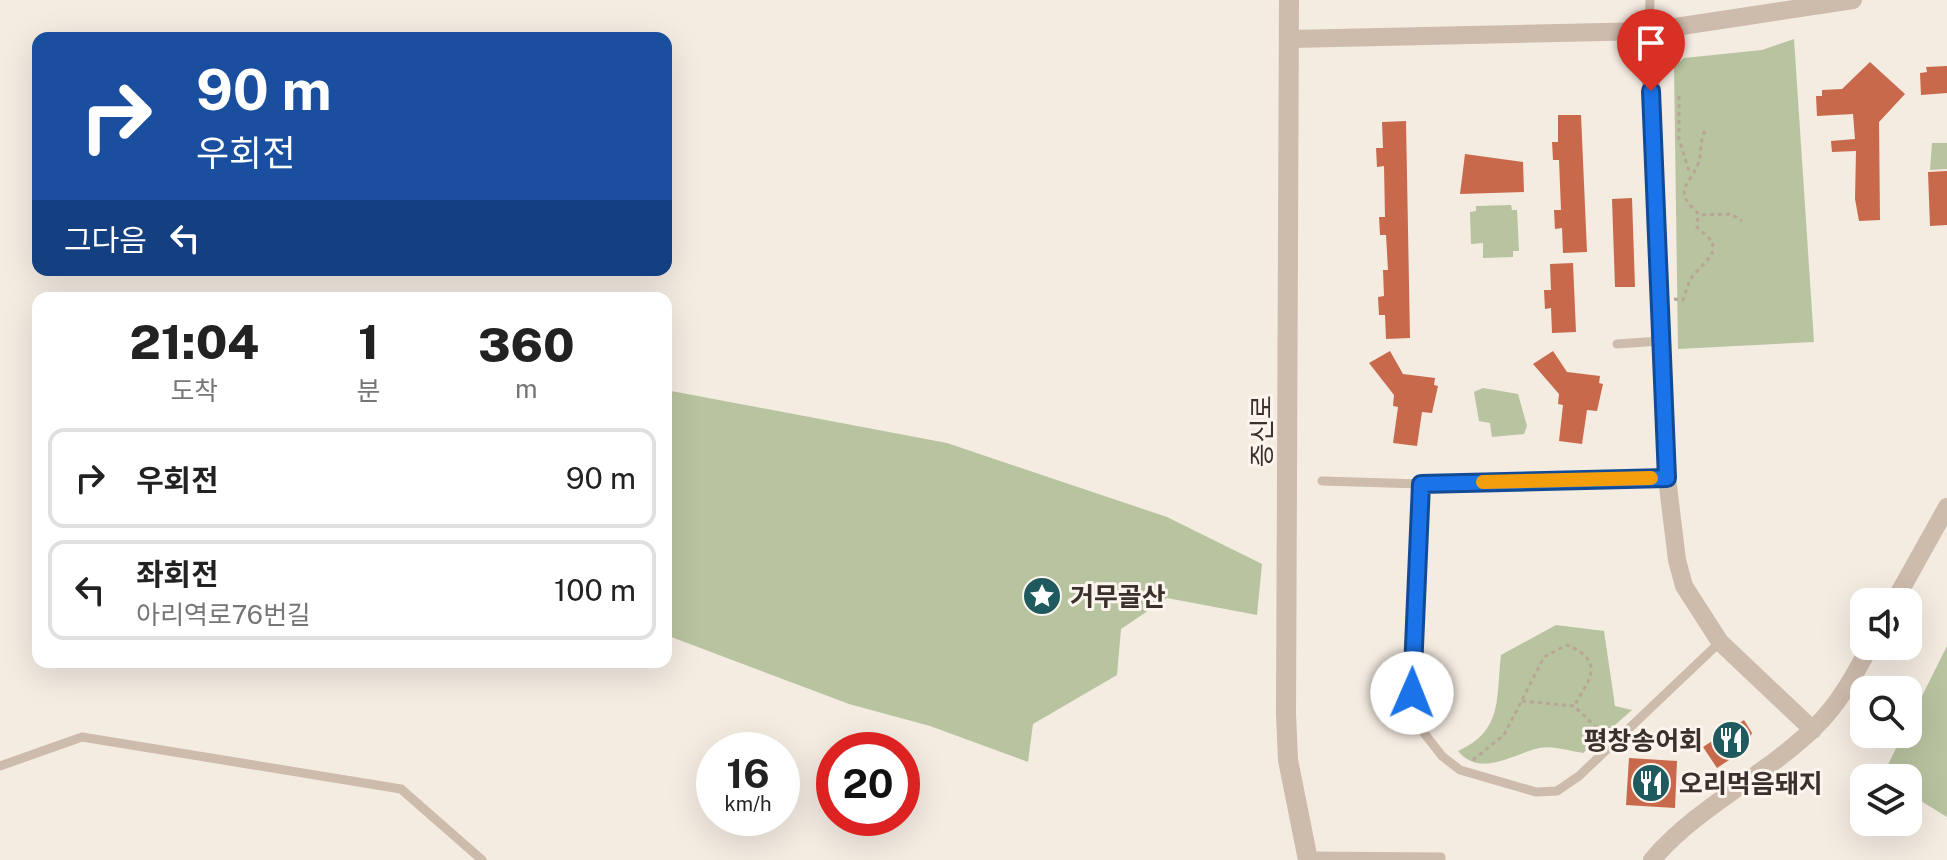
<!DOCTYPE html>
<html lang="ko">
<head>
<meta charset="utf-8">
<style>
	body { margin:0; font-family:"Public Sans","Noto Sans KR",sans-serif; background:#f6f6f6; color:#222; height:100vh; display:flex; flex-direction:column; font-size:30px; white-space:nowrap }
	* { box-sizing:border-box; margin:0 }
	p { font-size:26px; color:#767676 }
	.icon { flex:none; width:44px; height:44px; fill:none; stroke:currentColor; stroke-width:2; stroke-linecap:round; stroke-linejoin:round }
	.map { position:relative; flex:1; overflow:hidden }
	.side { position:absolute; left:32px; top:292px; width:640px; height:376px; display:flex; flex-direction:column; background:#fff; border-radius:16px; box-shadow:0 8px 32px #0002 }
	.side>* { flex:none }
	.banner { position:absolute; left:32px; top:32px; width:640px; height:244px; border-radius:16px; box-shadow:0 8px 32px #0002; background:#1a4fa0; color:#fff; overflow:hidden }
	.controls { position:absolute; left:1850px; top:588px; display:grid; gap:16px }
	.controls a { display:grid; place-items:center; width:72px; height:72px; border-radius:16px; background:#fff; box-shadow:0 8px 32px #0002; font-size:40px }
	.speed { position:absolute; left:696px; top:732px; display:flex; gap:16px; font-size:40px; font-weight:700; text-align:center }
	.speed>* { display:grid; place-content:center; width:104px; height:104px; border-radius:50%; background:#fff; box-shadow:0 8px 32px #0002; line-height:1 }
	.speed small { font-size:20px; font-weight:400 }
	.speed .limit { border:12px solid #d22; background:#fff; color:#111 }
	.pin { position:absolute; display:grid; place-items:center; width:68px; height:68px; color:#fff; margin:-82px -34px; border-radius:50% 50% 50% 0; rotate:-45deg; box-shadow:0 0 8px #0007 }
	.pin .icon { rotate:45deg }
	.me { position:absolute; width:88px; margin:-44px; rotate:1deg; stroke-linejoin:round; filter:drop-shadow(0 0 6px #0008) }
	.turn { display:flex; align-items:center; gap:28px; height:168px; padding:0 32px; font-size:36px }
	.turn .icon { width:104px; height:104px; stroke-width:2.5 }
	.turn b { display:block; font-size:56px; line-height:68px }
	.then { display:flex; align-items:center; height:76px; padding:0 32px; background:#0003; gap:16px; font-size:30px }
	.eta { display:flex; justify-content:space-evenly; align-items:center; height:136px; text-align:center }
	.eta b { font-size:48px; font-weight:800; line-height:56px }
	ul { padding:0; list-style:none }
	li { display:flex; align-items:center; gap:24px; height:100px; margin:0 16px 12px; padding:0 16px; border:4px solid #e0e0e0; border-radius:16px }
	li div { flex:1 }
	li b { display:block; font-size:30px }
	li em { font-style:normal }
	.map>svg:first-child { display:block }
	.green { fill:#b8c4a0 }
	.building { fill:#c8694b }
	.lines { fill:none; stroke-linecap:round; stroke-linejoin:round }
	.path { stroke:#b9a596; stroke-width:3; stroke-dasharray:4 4; stroke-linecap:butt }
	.service { stroke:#cdbbac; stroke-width:9 }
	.minor { stroke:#cdbbac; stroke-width:18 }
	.tertiary { stroke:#cdbbac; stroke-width:20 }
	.route-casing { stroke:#114b97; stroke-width:20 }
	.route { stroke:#1a73e8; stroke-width:14 }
	.slow { stroke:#f59e0b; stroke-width:14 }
	.labels { text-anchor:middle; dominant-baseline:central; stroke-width:6; stroke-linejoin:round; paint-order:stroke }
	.street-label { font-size:26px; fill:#3b302b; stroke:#fbf5ee }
	.poi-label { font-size:26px; font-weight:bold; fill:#3b302b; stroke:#fbf5ee; text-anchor:start }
</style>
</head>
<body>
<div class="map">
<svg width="1947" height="860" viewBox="0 0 1947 860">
	<rect width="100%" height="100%" fill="#f4ebe1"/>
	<path class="green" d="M1794 39 1814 342 1678 349 1674 67 1684 58 1762 50Z
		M1932 143H1947V169L1930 170Z
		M1511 205 1512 210H1517L1519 251H1513V257L1483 258V243L1471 244 1470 212 1476 211V206Z
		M1483 388 1518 394 1527 426 1524 434 1492 437 1490 423 1479 421 1474 392Z
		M666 390 947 443 1167 517 1262 564 1257 615 1167 598 1121 629 1117 675 1033 724 1028 762 930 726 849 704 666 635Z
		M1556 625 1604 631 1615 706 1632 710 1583 753C1570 751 1552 745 1539 748 1513 754 1480 778 1458 751 1503 731 1496 699 1501 655Z
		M1947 646V817L1908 793V778L1882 777 1903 734H1908V724Z"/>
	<path class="building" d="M1870 62 1905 94 1879 122 1880 220 1859 221 1855 199 1856 151 1832 152 1831 141 1855 139 1853 114 1817 116 1816 96H1822V90L1842 89Z
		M1947 66V93L1921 95 1920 73 1927 72 1926 67Z
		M1558 115H1581L1587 252 1563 253 1562 228 1555 229 1554 210H1561L1559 160H1553L1552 142H1558Z
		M1406 121 1410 338 1386 339 1385 315H1379L1378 297 1384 296 1383 270H1388L1386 235H1380L1379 217H1385L1384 166 1377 167 1376 148H1383L1382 122Z
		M1465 154 1523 162 1524 192 1460 194Z
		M1947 171V225L1930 226 1928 172Z
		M1632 198 1635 287H1615L1612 199Z
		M1573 263 1576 332 1552 333 1551 308 1545 309 1544 290H1551L1550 264Z
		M1390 351 1403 374 1435 378 1434 385 1438 386 1432 413 1422 412 1417 446 1393 443 1398 407 1393 406 1394 395 1369 363Z
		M1553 351 1567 372 1600 376 1599 383 1603 384 1597 411 1587 410 1582 444 1559 441 1563 405 1558 404 1559 394 1533 364Z
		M1744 720 1752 733 1744 750 1717 768 1703 747Z
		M1629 758 1677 761 1675 808 1626 805Z"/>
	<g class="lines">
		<path class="path" d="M1679 96V139L1690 174
			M1705 131C1699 142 1702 153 1698 164 1689 186 1671 190 1700 215L1731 214 1742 221
			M1674 299 1683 300 1690 279 1712 255 1713 242 1697 227 1698 215
			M1522 701 1574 706 1606 737
			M1473 760 1504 735 1544 657 1567 645C1606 662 1590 678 1574 706"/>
		<path class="service" d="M1649 31 1650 0
			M1617 344 1660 341
			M1322 481 1421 484 1667 478
			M1421 484 1412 678V693L1424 733 1442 756 1460 770 1536 792 1557 791 1579 776 1720 642
			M0 766 82 737 401 789 482 860
			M1307 856 1441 857V860"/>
		<path class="minor" d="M1649 31 1667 478 1677 560 1684 586 1720 642 1813 730
			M1291 39 1649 31 1853 0
			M1894 602 1947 507
			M1652 860C1698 806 1765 776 1815 727 1839 704 1854 676 1870 646"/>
		<path class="tertiary" d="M1289 0 1286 714 1288 760 1308 860"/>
	</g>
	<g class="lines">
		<g class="route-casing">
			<path id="route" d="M1412 693 1421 484 1667 478 1651 91"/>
		</g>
		<use href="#route" class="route"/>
		<path class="slow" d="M1483 482 1651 478"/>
	</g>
	<defs>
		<g id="sight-disc" transform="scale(2)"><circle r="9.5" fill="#1f5a5e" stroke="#fbf5ee"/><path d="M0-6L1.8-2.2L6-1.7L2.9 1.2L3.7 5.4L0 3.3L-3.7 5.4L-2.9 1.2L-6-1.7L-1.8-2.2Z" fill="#fff"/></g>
		<g id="restaurant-disc" transform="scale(2)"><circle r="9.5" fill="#1f5a5e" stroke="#fbf5ee"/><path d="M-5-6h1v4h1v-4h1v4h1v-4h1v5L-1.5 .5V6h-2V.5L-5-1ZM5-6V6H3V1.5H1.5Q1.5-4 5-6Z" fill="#fff"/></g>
	</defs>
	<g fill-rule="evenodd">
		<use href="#sight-disc" x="1042" y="596"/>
		<use href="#restaurant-disc" x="1731" y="740"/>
		<use href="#restaurant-disc" x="1651" y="783"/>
	</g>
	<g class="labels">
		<g class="street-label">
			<text transform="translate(1261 431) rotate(-90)">증신로</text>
		</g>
		<g class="poi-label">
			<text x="1070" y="596">거무골산</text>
			<text x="1703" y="740" text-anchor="end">평창송어회</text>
			<text x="1679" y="783">오리먹음돼지</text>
		</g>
	</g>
</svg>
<div class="controls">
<a><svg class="icon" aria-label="sound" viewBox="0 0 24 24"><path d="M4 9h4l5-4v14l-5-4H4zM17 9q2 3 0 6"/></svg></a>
<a><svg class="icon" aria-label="search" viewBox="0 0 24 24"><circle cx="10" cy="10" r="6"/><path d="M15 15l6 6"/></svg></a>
<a><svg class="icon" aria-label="layers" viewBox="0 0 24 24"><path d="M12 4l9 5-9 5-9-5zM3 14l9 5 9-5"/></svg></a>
</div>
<div class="speed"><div>16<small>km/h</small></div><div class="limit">20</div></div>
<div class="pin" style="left:1651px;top:91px;background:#d93025"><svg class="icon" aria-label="arrive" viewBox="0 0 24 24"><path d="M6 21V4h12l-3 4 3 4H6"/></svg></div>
<svg class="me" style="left:1412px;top:693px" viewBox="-20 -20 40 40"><circle r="19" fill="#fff"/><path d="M0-13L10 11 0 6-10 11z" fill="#1a73e8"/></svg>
<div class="banner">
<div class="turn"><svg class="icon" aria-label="right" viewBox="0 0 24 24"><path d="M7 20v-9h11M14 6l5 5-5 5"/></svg><div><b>90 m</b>우회전</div></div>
<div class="then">그다음<svg class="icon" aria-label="left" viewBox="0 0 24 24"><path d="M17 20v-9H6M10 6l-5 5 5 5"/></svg></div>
</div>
<section class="side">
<div class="eta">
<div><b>21:04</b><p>도착</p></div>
<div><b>1</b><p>분</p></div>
<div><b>360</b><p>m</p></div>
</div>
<ul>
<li><svg class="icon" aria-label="right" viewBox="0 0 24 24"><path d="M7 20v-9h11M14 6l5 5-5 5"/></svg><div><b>우회전</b></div><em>90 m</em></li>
<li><svg class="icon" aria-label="left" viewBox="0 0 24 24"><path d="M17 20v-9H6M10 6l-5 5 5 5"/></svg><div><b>좌회전</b><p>아리역로76번길</p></div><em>100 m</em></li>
</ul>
</section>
</div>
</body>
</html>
